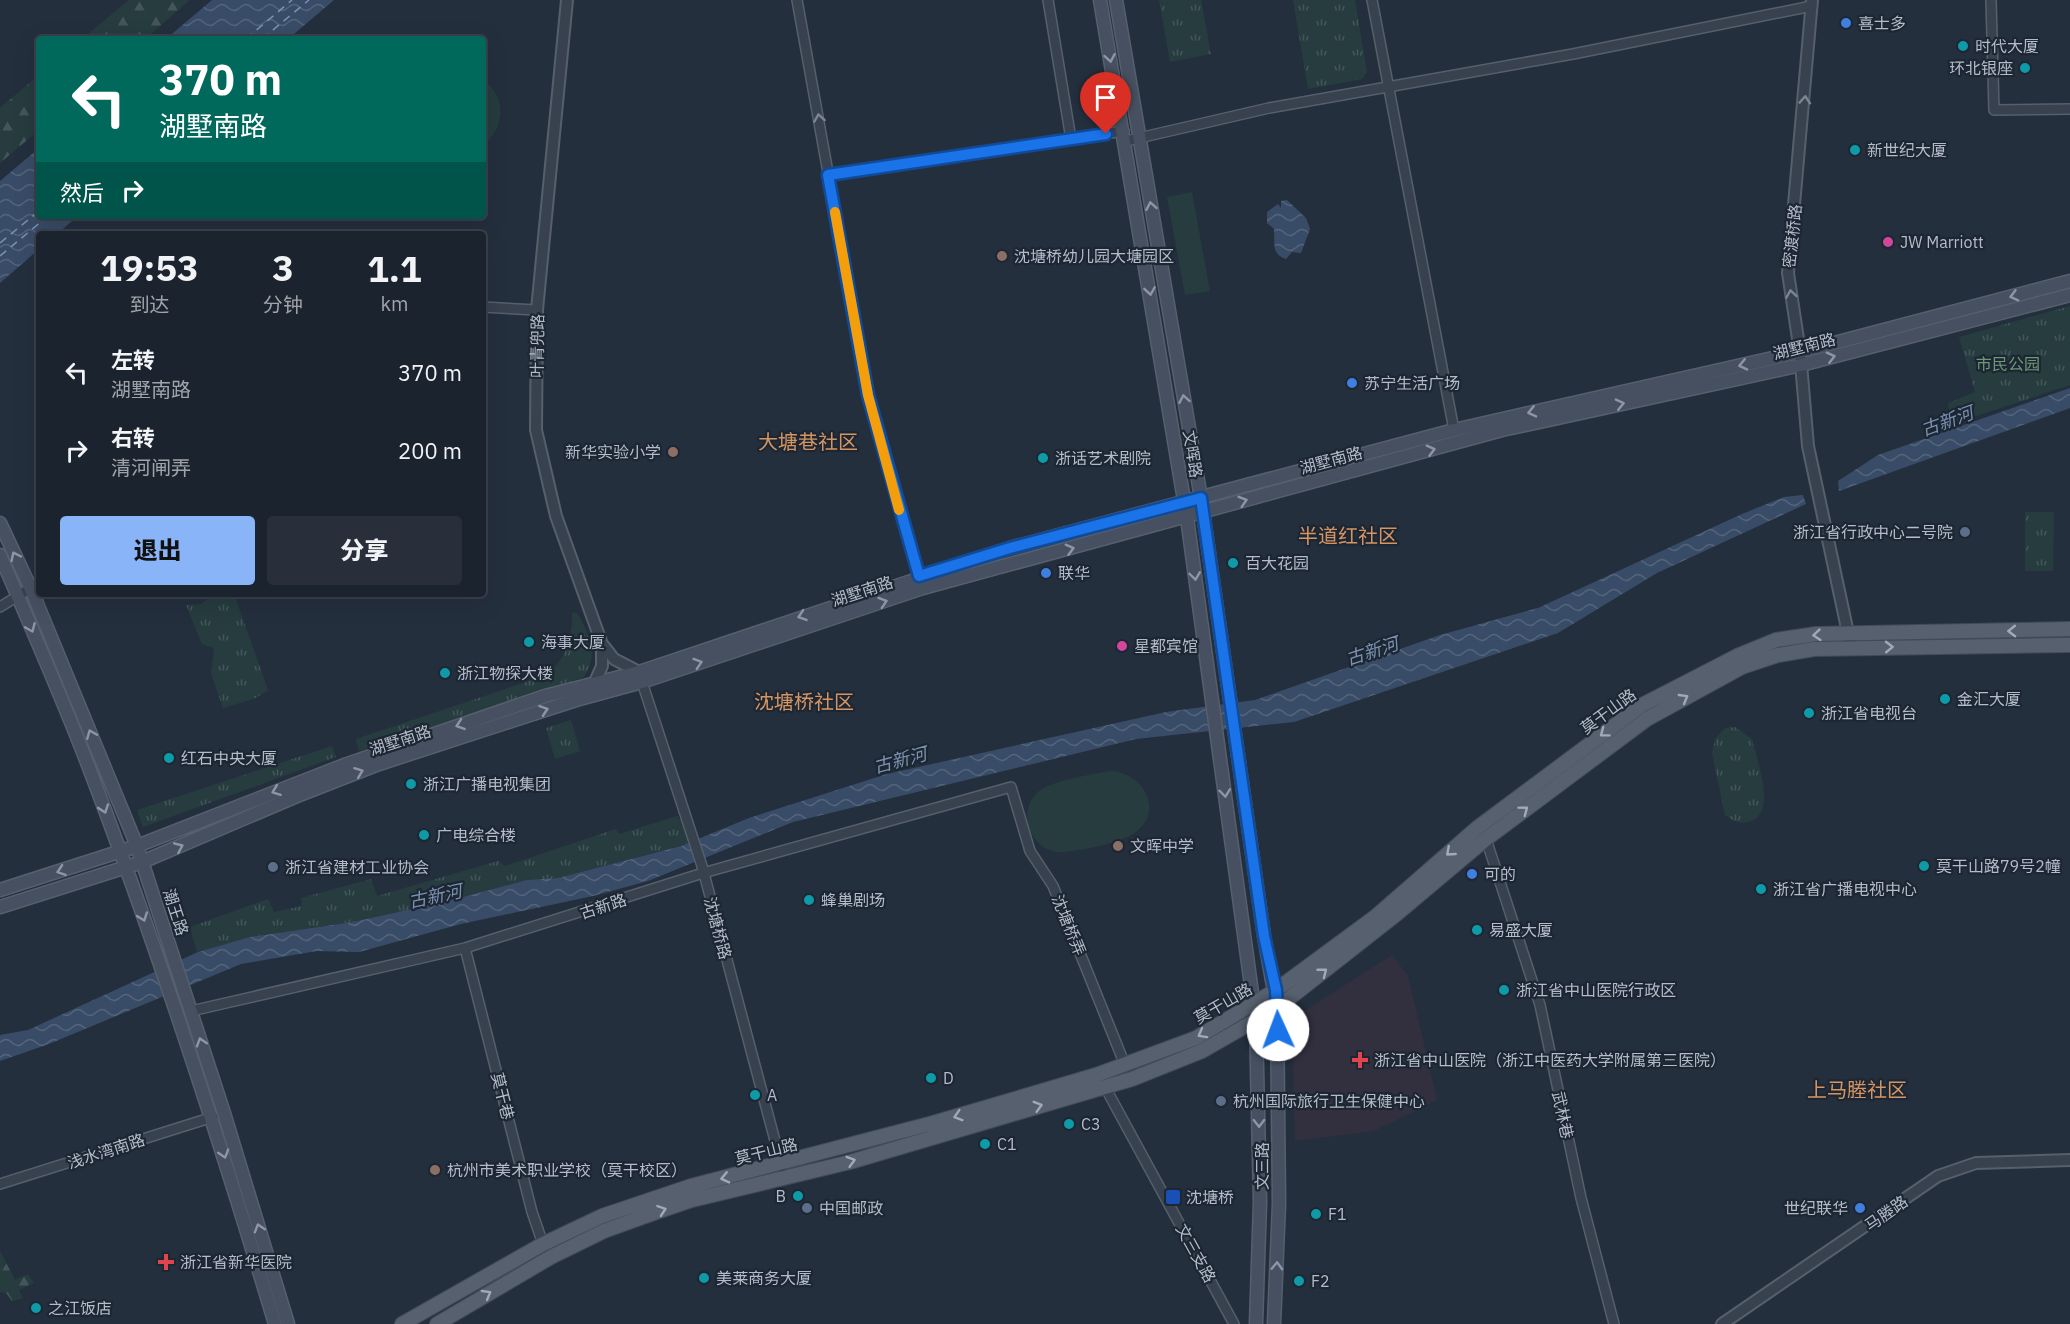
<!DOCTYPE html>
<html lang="zh">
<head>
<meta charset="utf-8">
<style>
	body { margin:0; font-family:"IBM Plex Sans","Noto Sans SC",sans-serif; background:#282f3a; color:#f1f3f6; height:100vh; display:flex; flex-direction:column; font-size:22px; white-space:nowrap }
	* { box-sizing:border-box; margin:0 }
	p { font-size:20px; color:#a0a4aa }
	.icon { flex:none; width:33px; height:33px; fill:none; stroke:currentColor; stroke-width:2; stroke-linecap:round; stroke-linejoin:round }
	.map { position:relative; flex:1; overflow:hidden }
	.sheet { position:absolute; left:36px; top:231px; width:450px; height:366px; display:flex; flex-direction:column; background:#1b232e; border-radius:6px; box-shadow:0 6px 24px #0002,0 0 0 2px #39404a }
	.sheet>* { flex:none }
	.hud { position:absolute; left:36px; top:36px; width:450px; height:183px; border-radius:6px; box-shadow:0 6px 24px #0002,0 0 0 2px #39404a; background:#00695c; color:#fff; overflow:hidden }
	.pin { position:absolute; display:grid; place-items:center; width:51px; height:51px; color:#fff; margin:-62px -26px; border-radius:50% 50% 50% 0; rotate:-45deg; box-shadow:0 0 6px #0007 }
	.pin .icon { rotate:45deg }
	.me { position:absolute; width:66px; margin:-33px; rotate:358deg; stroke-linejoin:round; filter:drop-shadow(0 0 4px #0008) }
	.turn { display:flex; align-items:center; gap:21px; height:126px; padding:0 24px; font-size:27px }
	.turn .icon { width:78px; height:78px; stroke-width:2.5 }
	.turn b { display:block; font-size:42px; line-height:51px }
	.then { display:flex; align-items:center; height:57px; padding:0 24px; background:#0003; gap:12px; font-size:22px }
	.eta { display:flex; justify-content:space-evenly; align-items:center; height:102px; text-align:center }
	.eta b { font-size:36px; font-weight:800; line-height:42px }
	.button { display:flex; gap:12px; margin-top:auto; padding:12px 24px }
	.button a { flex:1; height:69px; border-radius:6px; background:#8ab4f8; color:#111; font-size:24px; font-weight:800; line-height:69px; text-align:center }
	.button a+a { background:#282f3a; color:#f1f3f6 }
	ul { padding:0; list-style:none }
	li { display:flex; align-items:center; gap:18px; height:78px; padding:0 24px }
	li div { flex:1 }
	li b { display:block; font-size:22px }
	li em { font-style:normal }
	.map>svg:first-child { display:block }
	.medical { fill:#32303f }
	.grass { fill:url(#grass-tufts) }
	.forest { fill:url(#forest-firs) }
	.pitch { fill:#263c3f }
	.water { fill:url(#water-waves) }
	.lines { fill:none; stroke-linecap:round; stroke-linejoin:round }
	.ferry { stroke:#7c92b1; stroke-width:1.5; stroke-dasharray:8 6; stroke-linecap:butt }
	.minor-casing { stroke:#565f6c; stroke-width:12 }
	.tertiary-casing { stroke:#565f6c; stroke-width:14 }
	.secondary-casing { stroke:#565f6c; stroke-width:15 }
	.primary-casing { stroke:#414a57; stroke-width:16 }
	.minor { stroke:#38414e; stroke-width:9 }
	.tertiary { stroke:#38414e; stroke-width:10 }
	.secondary { stroke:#465061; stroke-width:12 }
	.primary { stroke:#56606e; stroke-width:14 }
	.oneway { stroke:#8e96a5 }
	.oneway2 { stroke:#7c8592 }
	.oneway3 { stroke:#a1aab7 }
	.route-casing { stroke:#114b97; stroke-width:15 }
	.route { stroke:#1a73e8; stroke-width:10 }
	.slow { stroke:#f59e0b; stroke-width:10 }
	.shop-dot { fill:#3f7fe0; stroke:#1d2633; stroke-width:2 }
	.culture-dot { fill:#0f9aa8; stroke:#1d2633; stroke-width:2 }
	.hotel-dot { fill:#d1479c; stroke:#1d2633; stroke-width:2 }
	.education-dot { fill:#8d6e63; stroke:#1d2633; stroke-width:2 }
	.service-dot { fill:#5c6f8a; stroke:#1d2633; stroke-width:2 }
	.health-dot { fill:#e0444e; stroke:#1d2633; stroke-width:2 }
	.transit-dot { fill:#1a4fb4; stroke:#1d2633; stroke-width:2 }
	.labels { text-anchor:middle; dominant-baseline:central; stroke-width:4.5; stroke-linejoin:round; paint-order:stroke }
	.poi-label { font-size:16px; fill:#b4bcc9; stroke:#1d2633; text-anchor:start }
	.street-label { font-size:16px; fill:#b4bcc9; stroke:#1d2633 }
	.park-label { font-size:16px; fill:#6b9a76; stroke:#1d2633 }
	.water-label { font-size:18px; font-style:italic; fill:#7c92b1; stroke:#1d2633 }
	.quarter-label { font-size:20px; fill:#d59563; stroke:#1d2633 }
</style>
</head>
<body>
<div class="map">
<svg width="2070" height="1324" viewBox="0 0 2070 1324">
	<defs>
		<pattern id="grass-tufts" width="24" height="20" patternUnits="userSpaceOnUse" patternTransform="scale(1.5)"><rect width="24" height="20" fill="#263c3f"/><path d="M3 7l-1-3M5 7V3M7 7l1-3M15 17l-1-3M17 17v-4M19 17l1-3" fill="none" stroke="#435659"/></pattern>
		<pattern id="forest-firs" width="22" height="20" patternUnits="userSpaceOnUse" patternTransform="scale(1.5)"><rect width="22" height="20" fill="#263c3f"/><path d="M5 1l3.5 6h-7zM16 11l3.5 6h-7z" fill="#435659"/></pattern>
		<pattern id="water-waves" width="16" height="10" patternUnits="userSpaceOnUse" patternTransform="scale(1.5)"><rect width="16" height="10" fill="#394c67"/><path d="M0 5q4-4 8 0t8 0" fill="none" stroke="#53647b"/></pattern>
	</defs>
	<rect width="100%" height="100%" fill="#242f3e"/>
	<path class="medical" d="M1392 955 1408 976 1437 1100 1374 1131 1295 1141 1292 1019Z"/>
	<path class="grass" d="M1159 0H1201L1211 54 1170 62Z
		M1293 0H1355L1367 72 1362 79 1308 89Z
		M2070 306V385L1952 424 1948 403 1975 392 1959 337Z
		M2025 512H2054L2053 571H2025Z
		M214 594H234L268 690 256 698 223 708 211 673 214 648 202 644 186 605 201 604Z
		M572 612 578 614C590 637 599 652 584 677L359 751 356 739 544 676C566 662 573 637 572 612Z
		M571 720 580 751 555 759 546 728Z
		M1735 727 1752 739C1757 760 1777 812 1751 821 1740 825 1733 821 1725 815L1712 754 1715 739 1725 728Z
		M332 746 336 757 143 827 137 810Z
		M677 816 685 826 690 843 558 878 527 880 448 901 353 922 250 937 197 952 190 927 268 899 274 912 302 906 301 898 371 879 377 896 498 861 505 866 616 829 619 834Z"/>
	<path class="forest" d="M129 0H190L145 39H82Z
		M39 75V130L0 163V108Z
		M0 1251 15 1280 28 1274 34 1283 19 1290 23 1298 12 1301 6 1293 0 1292Z"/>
	<path class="pitch" d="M483 80C508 97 504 129 483 146Z
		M1192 192 1210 291 1185 295 1167 197Z
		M1112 771C1144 774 1164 810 1136 832 1123 843 1082 850 1066 852 1033 856 1014 814 1038 792 1052 780 1094 774 1112 771Z"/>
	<path class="water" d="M212 0H334L288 39H166Z
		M39 148V216H78L57 234H39V249L0 283V181Z
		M1287 200 1306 218 1310 229 1301 253 1292 252 1286 259C1271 254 1275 243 1274 229L1267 223V212L1278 204 1281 208V201Z
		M2070 388V408L1839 491 1838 481 1878 455Z
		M1803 495 1806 504 1657 573 1558 633 1294 722 1136 739 793 822 648 881 593 896 461 924 359 952 317 951 241 964 49 1044 0 1061V1035L28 1030 198 952 250 937 353 922 448 901 527 880 558 878 681 846 749 818 887 774 1166 712 1255 700 1440 635 1538 608 1742 514 1784 497Z"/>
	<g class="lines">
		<path class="ferry" d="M246 39 292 0
			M262 39 309 0
			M0 243 39 211
			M0 256 48 216"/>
		<g class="minor-casing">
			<path id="minor" d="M797 0 868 395 919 576
				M1048 0 1071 139
				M1372 0 1454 430
				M1991 0 1994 110 2070 109
				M1126 141 1269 108 1573 54 1812 6
				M828 175 1124 131
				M483 307 537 310
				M0 607 39 583
				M642 682 702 866 782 1167
				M1486 839 1540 1005 1581 1198 1614 1324
				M465 948 532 1212 543 1244
				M191 1011 465 948 703 873 1011 787 1030 851 1053 886 1125 1065
				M1105 1087 1234 1324
				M0 1184 213 1117"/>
		</g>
		<g class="tertiary-casing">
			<path id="tertiary" d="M567 0 537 310 536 430 556 516 602 644V666L595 682
				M1812 0 1788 273 1800 352 1808 446 1851 647
				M603 645 614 659 639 672 640 675
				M1722 1324 1938 1176 1976 1163 2070 1160"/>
		</g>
		<g class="secondary-casing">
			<path id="secondary" d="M1100 0 1187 518 1256 1022 1260 1202 1256 1324
				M1116 0 1201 498 1264 936 1277 1008 1279 1204 1274 1324
				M0 523 31 589 137 846 224 1113 288 1324
				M0 555C31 627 63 699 91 773 160 954 219 1138 275 1324
				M0 890 137 846 347 764 545 696 639 672 1010 548 1454 430 1800 352 2070 281
				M0 907 142 862 297 796 379 764 576 700 642 682 923 588 1502 430 1801 365 2070 295"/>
		</g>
		<g class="primary-casing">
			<path id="primary" d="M402 1324 543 1244 602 1216 691 1186 933 1123 1096 1075 1196 1038 1276 990 1375 917 1477 828 1642 705 1737 656 1776 640 1816 634 2070 629
				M437 1324 551 1257 604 1231 654 1213 692 1200 850 1162 1132 1079 1202 1051 1277 1008 1398 913 1486 839 1647 719 1742 667 1778 655 1814 649 2070 645"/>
		</g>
		<use href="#minor" class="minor"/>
		<use href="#tertiary" class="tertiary"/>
		<use href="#secondary" class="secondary"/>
		<use href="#primary" class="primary"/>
	</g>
	<defs><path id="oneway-chevron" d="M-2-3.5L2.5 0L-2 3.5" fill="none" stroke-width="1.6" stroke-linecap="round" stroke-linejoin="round" transform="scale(1.5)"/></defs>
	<g class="oneway">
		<use href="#oneway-chevron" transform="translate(1110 58) rotate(80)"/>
		<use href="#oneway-chevron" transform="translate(1151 206) rotate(-100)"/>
		<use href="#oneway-chevron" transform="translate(1150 291) rotate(81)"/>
		<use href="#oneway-chevron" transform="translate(2014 296) rotate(165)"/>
		<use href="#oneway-chevron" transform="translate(1831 357) rotate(-14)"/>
		<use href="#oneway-chevron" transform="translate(1743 365) rotate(167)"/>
		<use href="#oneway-chevron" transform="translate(1184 399) rotate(-100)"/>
		<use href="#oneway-chevron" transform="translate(1620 404) rotate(-13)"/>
		<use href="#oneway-chevron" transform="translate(1532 412) rotate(167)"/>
		<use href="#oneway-chevron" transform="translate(1431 450) rotate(-15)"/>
		<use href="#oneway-chevron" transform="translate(1243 501) rotate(-17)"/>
		<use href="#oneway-chevron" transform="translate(1070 549) rotate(-15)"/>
		<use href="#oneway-chevron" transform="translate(15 556) rotate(-115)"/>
		<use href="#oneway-chevron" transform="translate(1195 576) rotate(82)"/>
		<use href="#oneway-chevron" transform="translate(883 602) rotate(-18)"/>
		<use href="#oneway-chevron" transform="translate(802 616) rotate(161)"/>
		<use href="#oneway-chevron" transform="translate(31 628) rotate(67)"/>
		<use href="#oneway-chevron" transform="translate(698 663) rotate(-18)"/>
		<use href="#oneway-chevron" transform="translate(544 710) rotate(-19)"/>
		<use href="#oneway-chevron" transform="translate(460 725) rotate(161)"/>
		<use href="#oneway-chevron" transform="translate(91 734) rotate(-112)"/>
		<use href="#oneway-chevron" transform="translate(359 772) rotate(-21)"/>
		<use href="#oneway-chevron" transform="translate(276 791) rotate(159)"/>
		<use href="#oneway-chevron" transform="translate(1225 793) rotate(83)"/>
		<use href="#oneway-chevron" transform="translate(104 809) rotate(71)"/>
		<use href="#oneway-chevron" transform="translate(179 847) rotate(-23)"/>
		<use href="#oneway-chevron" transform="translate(61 871) rotate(161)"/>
		<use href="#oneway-chevron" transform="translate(143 917) rotate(70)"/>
		<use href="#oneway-chevron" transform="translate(201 1042) rotate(-108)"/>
		<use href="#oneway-chevron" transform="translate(1259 1123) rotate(89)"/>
		<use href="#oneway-chevron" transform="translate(224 1154) rotate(73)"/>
		<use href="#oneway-chevron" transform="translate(259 1228) rotate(-107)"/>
		<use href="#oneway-chevron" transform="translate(1277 1266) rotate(-88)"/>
	</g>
	<g class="oneway2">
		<use href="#oneway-chevron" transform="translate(1805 100) rotate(-86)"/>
		<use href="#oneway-chevron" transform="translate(819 118) rotate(-99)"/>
		<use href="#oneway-chevron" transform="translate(1791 294) rotate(-99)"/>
	</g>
	<g class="oneway3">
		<use href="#oneway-chevron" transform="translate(2012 631) rotate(179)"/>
		<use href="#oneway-chevron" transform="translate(1817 635) rotate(175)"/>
		<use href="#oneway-chevron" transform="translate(1889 647) rotate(-1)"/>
		<use href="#oneway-chevron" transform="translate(1684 698) rotate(-30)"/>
		<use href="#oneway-chevron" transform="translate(1604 733) rotate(143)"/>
		<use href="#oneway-chevron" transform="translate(1524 810) rotate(-37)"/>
		<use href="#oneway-chevron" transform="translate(1450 852) rotate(139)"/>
		<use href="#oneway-chevron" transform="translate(1323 972) rotate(-38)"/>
		<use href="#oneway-chevron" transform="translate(1202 1034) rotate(151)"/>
		<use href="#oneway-chevron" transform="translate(1038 1106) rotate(-16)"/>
		<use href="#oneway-chevron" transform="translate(958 1116) rotate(163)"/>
		<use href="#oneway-chevron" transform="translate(851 1161) rotate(-16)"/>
		<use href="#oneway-chevron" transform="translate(725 1178) rotate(167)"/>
		<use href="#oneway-chevron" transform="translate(662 1210) rotate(-19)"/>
		<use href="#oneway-chevron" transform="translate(487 1294) rotate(-30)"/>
	</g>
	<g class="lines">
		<g class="route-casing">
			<path id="route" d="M1106 134 828 175 868 395 919 576 1010 548 1201 498 1264 936 1276 990 1278 1030"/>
		</g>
		<use href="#route" class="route"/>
		<path class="slow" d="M835 212 868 395 899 510"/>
	</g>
	<g class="shop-dot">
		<circle cx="1846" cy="23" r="6"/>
		<circle cx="1352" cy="383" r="6"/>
		<circle cx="1046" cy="573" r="6"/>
		<circle cx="1472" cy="874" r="6"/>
		<circle cx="1860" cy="1208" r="6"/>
	</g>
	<g class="culture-dot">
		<circle cx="1963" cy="46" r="6"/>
		<circle cx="2025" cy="68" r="6"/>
		<circle cx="1855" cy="150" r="6"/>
		<circle cx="1043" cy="458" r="6"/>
		<circle cx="1233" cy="563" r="6"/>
		<circle cx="529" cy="642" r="6"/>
		<circle cx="445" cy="673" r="6"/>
		<circle cx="1945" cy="699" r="6"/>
		<circle cx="1809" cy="713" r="6"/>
		<circle cx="169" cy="758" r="6"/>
		<circle cx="411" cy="784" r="6"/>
		<circle cx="424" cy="835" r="6"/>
		<circle cx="1924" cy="866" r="6"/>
		<circle cx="1761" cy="889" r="6"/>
		<circle cx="809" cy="900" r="6"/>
		<circle cx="1477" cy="930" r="6"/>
		<circle cx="1504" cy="990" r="6"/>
		<circle cx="931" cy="1078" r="6"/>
		<circle cx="755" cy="1095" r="6"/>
		<circle cx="1069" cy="1124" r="6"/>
		<circle cx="985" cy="1144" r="6"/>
		<circle cx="798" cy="1196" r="6"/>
		<circle cx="1316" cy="1214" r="6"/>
		<circle cx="704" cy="1278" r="6"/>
		<circle cx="1299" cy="1281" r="6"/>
		<circle cx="36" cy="1308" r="6"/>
	</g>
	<g class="hotel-dot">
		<circle cx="1888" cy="242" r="6"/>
		<circle cx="1122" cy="646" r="6"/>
	</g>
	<g class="education-dot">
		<circle cx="1002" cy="256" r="6"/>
		<circle cx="673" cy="452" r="6"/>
		<circle cx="1118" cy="846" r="6"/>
		<circle cx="435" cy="1170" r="6"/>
	</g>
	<g class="service-dot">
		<circle cx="1965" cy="532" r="6"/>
		<circle cx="273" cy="867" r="6"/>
		<circle cx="1221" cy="1101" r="6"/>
		<circle cx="807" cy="1208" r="6"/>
	</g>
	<g class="health-dot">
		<path d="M1357 1051h6v6h6v6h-6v6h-6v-6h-6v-6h6z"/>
		<path d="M163 1253h6v6h6v6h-6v6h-6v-6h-6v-6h6z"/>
	</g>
	<rect class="transit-dot" x="1165" y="1189" width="16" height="16" rx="3"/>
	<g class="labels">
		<g class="poi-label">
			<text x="1858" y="23">喜士多</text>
			<text x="1975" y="46">时代大厦</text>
			<text x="2013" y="68" text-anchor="end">环北银座</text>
			<text x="1867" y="150">新世纪大厦</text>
			<text x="1900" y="242">JW Marriott</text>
			<text x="1014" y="256">沈塘桥幼儿园大塘园区</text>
			<text x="1364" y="383">苏宁生活广场</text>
			<text x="661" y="452" text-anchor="end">新华实验小学</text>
			<text x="1055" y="458">浙话艺术剧院</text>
			<text x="1953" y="532" text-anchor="end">浙江省行政中心二号院</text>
			<text x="1245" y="563">百大花园</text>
			<text x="1058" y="573">联华</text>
			<text x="541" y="642">海事大厦</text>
			<text x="1134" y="646">星都宾馆</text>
			<text x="457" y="673">浙江物探大楼</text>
			<text x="1957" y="699">金汇大厦</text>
			<text x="1821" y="713">浙江省电视台</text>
			<text x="181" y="758">红石中央大厦</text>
			<text x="423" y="784">浙江广播电视集团</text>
			<text x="436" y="835">广电综合楼</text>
			<text x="1130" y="846">文晖中学</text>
			<text x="1936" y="866">莫干山路79号2幢</text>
			<text x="285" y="867">浙江省建材工业协会</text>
			<text x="1484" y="874">可的</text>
			<text x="1773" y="889">浙江省广播电视中心</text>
			<text x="821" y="900">蜂巢剧场</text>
			<text x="1489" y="930">易盛大厦</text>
			<text x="1516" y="990">浙江省中山医院行政区</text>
			<text x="1374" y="1060">浙江省中山医院（浙江中医药大学附属第三医院）</text>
			<text x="943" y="1078">D</text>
			<text x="767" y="1095">A</text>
			<text x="1233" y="1101">杭州国际旅行卫生保健中心</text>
			<text x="1081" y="1124">C3</text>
			<text x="997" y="1144">C1</text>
			<text x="447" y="1170">杭州市美术职业学校（莫干校区）</text>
			<text x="786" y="1196" text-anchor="end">B</text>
			<text x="1186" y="1197">沈塘桥</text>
			<text x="819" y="1208">中国邮政</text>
			<text x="1848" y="1208" text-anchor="end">世纪联华</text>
			<text x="1328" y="1214">F1</text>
			<text x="180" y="1262">浙江省新华医院</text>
			<text x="716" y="1278">美莱商务大厦</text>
			<text x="1311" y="1281">F2</text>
			<text x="48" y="1308">之江饭店</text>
		</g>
		<g class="street-label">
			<text transform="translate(1792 236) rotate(-84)">密渡桥路</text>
			<text transform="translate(537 346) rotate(-89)">叶青兜路</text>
			<text transform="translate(1804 346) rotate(-14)">湖墅南路</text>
			<text transform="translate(1193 454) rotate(81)">文晖路</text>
			<text transform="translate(1331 460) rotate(-15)">湖墅南路</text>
			<text transform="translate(862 591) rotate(-18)">湖墅南路</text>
			<text transform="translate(1608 711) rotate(-36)">莫干山路</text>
			<text transform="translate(400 740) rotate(-18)">湖墅南路</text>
			<text transform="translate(603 906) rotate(-18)">古新路</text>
			<text transform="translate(176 912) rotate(72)">潮王路</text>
			<text transform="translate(1069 925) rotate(68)">沈塘桥弄</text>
			<text transform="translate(718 928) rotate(75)">沈塘桥路</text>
			<text transform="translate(1223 1003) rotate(-30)">莫干山路</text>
			<text transform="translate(503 1096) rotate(76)">莫干巷</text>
			<text transform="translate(1563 1115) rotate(78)">武林巷</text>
			<text transform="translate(106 1151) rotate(-18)">浅水湾南路</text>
			<text transform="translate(766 1151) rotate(-14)">莫干山路</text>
			<text transform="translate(1262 1166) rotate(-90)">文三路</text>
			<text transform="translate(1886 1213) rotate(-35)">马塍路</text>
			<text transform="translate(1196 1253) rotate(61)">文三支路</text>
		</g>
		<g class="park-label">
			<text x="2008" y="364">市民公园</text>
		</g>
		<g class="water-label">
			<text transform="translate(1947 421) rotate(-20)">古新河</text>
			<text transform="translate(1372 651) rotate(-18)">古新河</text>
			<text transform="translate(900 760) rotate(-15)">古新河</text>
			<text transform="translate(435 896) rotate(-12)">古新河</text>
		</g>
		<g class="quarter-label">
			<text x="808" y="441">大塘巷社区</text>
			<text x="1348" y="535">半道红社区</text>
			<text x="804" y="701">沈塘桥社区</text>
			<text x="1857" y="1089">上马塍社区</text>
		</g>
	</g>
</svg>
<div class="pin" style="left:1106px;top:134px;background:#d93025"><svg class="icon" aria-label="arrive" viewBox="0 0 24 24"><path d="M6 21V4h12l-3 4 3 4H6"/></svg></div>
<svg class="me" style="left:1278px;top:1030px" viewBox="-20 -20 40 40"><circle r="19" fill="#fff"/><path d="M0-13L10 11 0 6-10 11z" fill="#1a73e8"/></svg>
<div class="hud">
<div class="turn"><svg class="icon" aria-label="left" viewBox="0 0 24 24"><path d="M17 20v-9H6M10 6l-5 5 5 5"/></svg><div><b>370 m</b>湖墅南路</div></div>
<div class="then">然后<svg class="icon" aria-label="right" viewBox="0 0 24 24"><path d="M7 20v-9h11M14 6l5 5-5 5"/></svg></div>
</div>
<section class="sheet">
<div class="eta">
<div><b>19:53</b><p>到达</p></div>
<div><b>3</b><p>分钟</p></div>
<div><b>1.1</b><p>km</p></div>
</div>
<ul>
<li><svg class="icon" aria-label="left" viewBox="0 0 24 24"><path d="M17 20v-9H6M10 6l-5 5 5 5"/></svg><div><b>左转</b><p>湖墅南路</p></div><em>370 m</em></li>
<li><svg class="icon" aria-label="right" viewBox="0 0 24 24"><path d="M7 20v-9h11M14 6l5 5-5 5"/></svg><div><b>右转</b><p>清河闸弄</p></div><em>200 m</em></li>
</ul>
<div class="button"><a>退出</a><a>分享</a></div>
</section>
</div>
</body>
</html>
